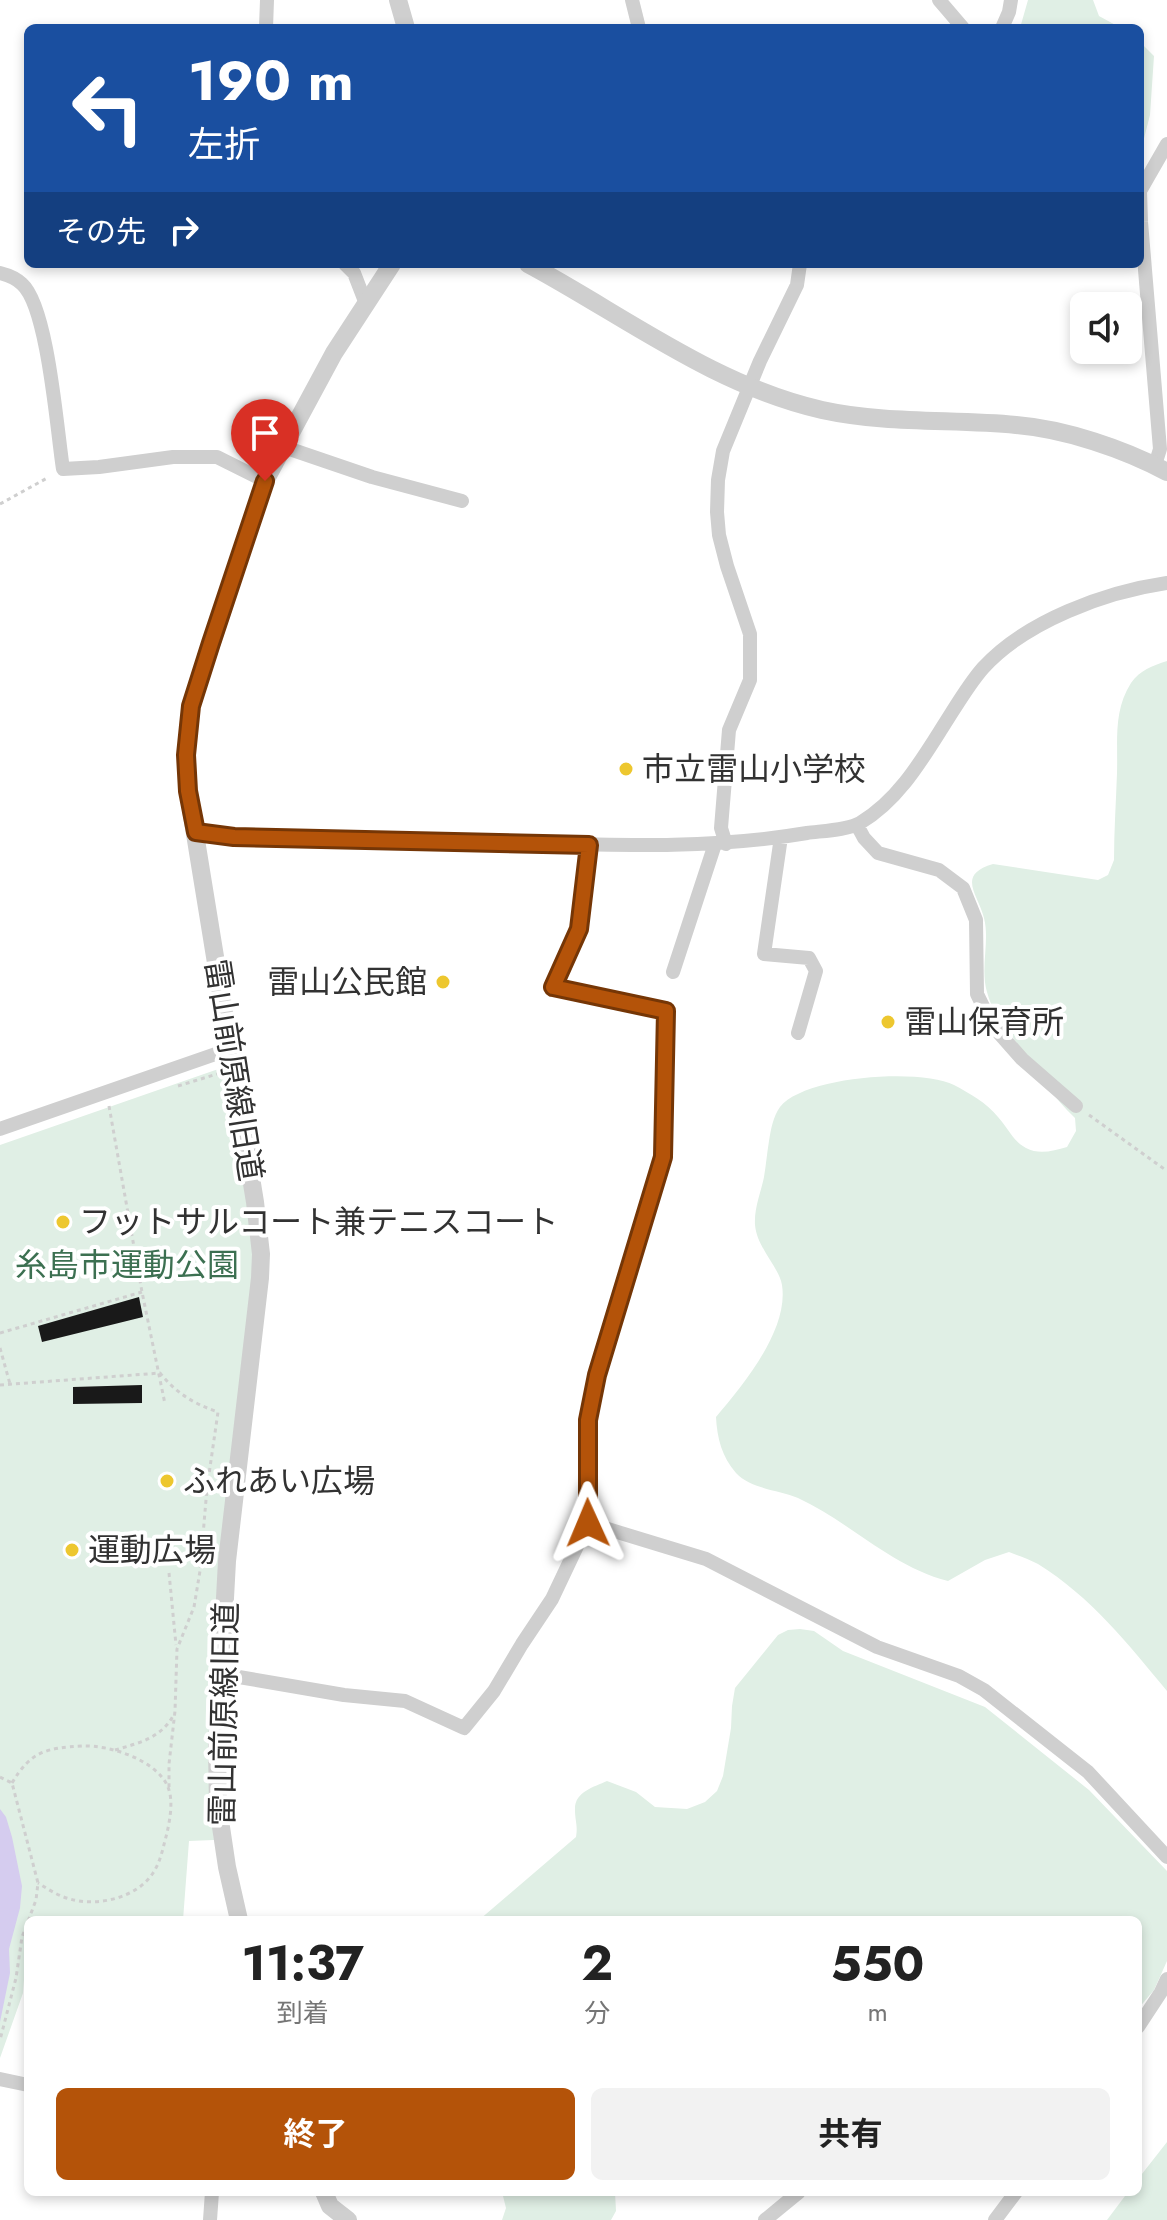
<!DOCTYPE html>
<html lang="ja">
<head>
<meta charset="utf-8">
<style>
	body { margin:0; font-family:Jost,"Noto Sans JP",sans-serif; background:#f2f2f2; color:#222; height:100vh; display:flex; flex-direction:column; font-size:30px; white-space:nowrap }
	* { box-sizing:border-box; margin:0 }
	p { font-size:26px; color:#767676 }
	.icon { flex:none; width:44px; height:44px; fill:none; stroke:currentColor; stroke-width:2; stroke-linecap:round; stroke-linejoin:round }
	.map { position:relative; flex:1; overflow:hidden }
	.side { position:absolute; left:24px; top:1916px; width:1118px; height:280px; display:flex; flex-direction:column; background:#fff; border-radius:12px; box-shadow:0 4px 12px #0003 }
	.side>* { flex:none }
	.banner { position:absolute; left:24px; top:24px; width:1120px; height:244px; border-radius:12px; box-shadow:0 4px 12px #0003; background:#1a4fa0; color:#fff; overflow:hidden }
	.fabs { position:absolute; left:1070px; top:292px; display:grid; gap:16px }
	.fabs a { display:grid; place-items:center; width:72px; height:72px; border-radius:12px; background:#fff; box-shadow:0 4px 12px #0003; font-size:40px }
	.pin { position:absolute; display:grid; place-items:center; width:68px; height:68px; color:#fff; margin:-82px -34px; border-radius:50% 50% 50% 0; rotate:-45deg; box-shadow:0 0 8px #0007 }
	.pin .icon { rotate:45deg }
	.me { position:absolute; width:88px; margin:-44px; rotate:359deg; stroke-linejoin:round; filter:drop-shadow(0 0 6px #0008) }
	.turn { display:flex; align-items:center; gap:28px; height:168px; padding:0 32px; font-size:36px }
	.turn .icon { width:104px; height:104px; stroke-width:2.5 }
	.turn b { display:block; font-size:56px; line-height:68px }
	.then { display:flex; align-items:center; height:76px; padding:0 32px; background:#0003; gap:16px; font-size:30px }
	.eta { display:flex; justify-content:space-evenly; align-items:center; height:136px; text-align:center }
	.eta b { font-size:48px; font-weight:700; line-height:56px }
	.cta { display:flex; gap:16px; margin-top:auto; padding:16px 32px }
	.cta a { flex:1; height:92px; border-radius:12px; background:#b45309; color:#fff; font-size:32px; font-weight:700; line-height:92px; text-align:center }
	.cta a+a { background:#f2f2f2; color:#222 }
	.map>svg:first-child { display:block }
	.green { fill:#e0efe5 }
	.water { fill:#d5ccef }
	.building { fill:#191919 }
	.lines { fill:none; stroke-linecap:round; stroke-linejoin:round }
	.path { stroke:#cfcfcf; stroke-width:3; stroke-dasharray:4 4; stroke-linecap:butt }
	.minor { stroke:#cfcfcf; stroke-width:14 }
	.tertiary { stroke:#cfcfcf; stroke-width:18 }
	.route-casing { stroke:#753606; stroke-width:20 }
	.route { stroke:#b45309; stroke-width:14 }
	.poi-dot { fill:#edc72f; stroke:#fff; stroke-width:3 }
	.labels { text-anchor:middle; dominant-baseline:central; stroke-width:8; stroke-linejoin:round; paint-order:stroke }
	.poi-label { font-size:32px; fill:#323232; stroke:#fff; text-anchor:start }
	.street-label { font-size:32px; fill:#323232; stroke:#fff }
	.park-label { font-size:32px; fill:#3c7051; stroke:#fff }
</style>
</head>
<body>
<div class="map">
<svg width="1167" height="2220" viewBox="0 0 1167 2220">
	<rect width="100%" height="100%" fill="#fff"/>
	<path class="green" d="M1028 0H1093L1099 16 1121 28H1020Z
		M1140 42 1154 56 1150 115 1140 154Z
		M1167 661V1691C1129 1645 1090 1596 1038 1564 1029 1559 1019 1556 1009 1552L985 1560 948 1581C892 1567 850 1522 798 1498 779 1490 751 1489 736 1473 722 1457 717 1438 716 1417 743 1385 789 1330 782 1285 779 1267 757 1248 755 1225 754 1208 761 1192 764 1177 766 1165 767 1153 769 1141 771 1129 773 1117 780 1107 804 1076 921 1068 954 1085 969 1093 987 1103 998 1117 1008 1128 1013 1141 1026 1148 1039 1155 1053 1151 1067 1147L1076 1131 1075 1118C1053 1097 1036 1071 1018 1045 1007 1028 992 1013 987 992 980 968 990 941 984 918 978 894 956 875 993 864L1098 880 1108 875 1114 860C1114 831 1116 802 1117 773 1118 742 1113 711 1131 683 1140 670 1152 666 1167 661Z
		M227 1066 255 1255 212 1811 214 1840 189 1841 183 1920H28V1963L25 1966 23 1993 0 2058V1145Z
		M800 1629 814 1631 843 1651 985 1707 1089 1790 1167 1871V1961L1154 1990 1138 2009V1920H479L576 1837C578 1825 575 1821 575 1810 574 1792 594 1787 607 1781L636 1792 655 1807 687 1809 705 1802 717 1791 723 1776 731 1728 732 1706 735 1688 778 1635 788 1630Z
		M1167 2142V2220H1107L1128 2192H1138V2179Z
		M502 2192H615L616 2211 611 2220H502L506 2208Z"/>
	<path class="water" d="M0 1809 6 1817 12 1837 22 1886 20 1908 9 1949 10 1973 0 2022Z"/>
	<path class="building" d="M139 1297 143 1317 42 1342 38 1326Z
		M142 1385V1403L73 1404V1387Z"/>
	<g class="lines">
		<path class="path" d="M0 504 49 477
			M178 1086 217 1074
			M109 1106 142 1292 165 1404
			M1089 1115 1167 1171
			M0 1333 142 1292
			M0 1348 10 1384
			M0 1385 160 1373C176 1393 194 1404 218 1412L207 1488 200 1571 194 1607 177 1649 175 1711 169 1764V1787
			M169 1573 176 1645
			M115 1750C139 1743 162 1738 174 1714
			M0 1777 12 1783 38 1883 36 1900 22 1937 16 1978 0 2040
			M12 1783C31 1751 46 1748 83 1746 110 1745 155 1760 167 1785 174 1799 170 1819 167 1833 163 1847 161 1861 153 1873 137 1898 97 1907 70 1899 58 1896 48 1889 38 1883"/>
		<path class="minor" d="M632 0 639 28
			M939 0 963 28
			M266 28 267 0
			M1002 28 1009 12 1011 0
			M345 264 354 273 366 304
			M0 273C8 275 16 278 22 284 48 307 57 431 63 469L99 467 173 457H217L265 481
			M284 447 372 477 462 501
			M1155 465 1160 449 1141 222 1140 191 1167 144
			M857 825 864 838 878 853 939 870 963 888 976 920 977 994 992 1025 1022 1059 1076 1106
			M196 832C290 844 392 841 486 842 593 844 701 851 807 833 821 831 848 830 860 823 897 801 920 763 942 728 955 708 968 685 983 668 1026 621 1105 592 1167 583
			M781 837 764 954 809 958 816 971 798 1033
			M726 844 721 828 729 730 750 680V634L727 566 719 535 717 512 718 480 723 451 760 361 797 285 800 264
			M673 972 715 844
			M0 1129 230 1049
			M588 1523 706 1559 877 1647 959 1676 984 1690 1088 1772 1167 1857
			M221 1674 344 1695 405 1701 464 1728 494 1691 522 1644 552 1599 588 1523V1420L597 1375 663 1157 666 1011 553 987 579 929 589 845
			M1138 2027 1161 1992 1167 1979
			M0 2079 28 2085
			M210 2220 212 2192
			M765 2220 799 2192
			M995 2220 1016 2192"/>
		<path class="tertiary" d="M398 0 406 28
			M528 264C623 315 715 386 822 410 886 424 952 419 1016 425 1065 429 1124 449 1167 472
			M239 1920 227 1867 218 1807 217 1746 227 1561 260 1278 261 1254 255 1202 188 791 186 755 191 706 265 481 334 353 392 264
			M324 2192 330 2206 348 2220"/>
	</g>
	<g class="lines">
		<g class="route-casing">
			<path id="route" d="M265 481 211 643 191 706 186 755 188 791 196 832 234 837 589 845 579 929 553 987 666 1011 663 1157 597 1375 588 1420V1523"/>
		</g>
		<use href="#route" class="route"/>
	</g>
	<g class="poi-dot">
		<circle cx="626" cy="769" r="8"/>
		<circle cx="443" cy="982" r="8"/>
		<circle cx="888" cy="1022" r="8"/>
		<circle cx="63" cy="1222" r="8"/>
		<circle cx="167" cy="1481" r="8"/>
		<circle cx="72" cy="1550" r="8"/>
	</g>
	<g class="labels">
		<g class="poi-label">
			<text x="642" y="769">市立雷山小学校</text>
			<text x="427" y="982" text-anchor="end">雷山公民館</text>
			<text x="904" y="1022">雷山保育所</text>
			<text x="79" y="1222">フットサルコート兼テニスコート</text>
			<text x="183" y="1481">ふれあい広場</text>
			<text x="88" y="1550">運動広場</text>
		</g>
		<g class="street-label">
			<text transform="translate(234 1070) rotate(81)">雷山前原線旧道</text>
			<text transform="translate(224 1714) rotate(-89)">雷山前原線旧道</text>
		</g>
		<g class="park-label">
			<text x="127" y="1265">糸島市運動公園</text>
		</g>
	</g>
</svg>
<div class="fabs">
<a><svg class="icon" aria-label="sound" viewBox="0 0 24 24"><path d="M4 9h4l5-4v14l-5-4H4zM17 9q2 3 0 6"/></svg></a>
</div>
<div class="pin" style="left:265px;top:481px;background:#d93025"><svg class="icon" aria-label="arrive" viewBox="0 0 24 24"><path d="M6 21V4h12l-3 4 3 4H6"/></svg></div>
<svg class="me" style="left:588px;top:1523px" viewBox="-20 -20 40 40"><path d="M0-17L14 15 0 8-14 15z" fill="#b45309" stroke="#fff" stroke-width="4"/></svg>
<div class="banner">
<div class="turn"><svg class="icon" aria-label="left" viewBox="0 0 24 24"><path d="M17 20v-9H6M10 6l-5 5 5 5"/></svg><div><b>190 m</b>左折</div></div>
<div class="then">その先<svg class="icon" aria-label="right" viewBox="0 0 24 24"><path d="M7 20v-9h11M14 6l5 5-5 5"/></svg></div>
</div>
<section class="side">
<div class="eta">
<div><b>11:37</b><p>到着</p></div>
<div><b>2</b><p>分</p></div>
<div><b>550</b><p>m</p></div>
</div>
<div class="cta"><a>終了</a><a>共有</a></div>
</section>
</div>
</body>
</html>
